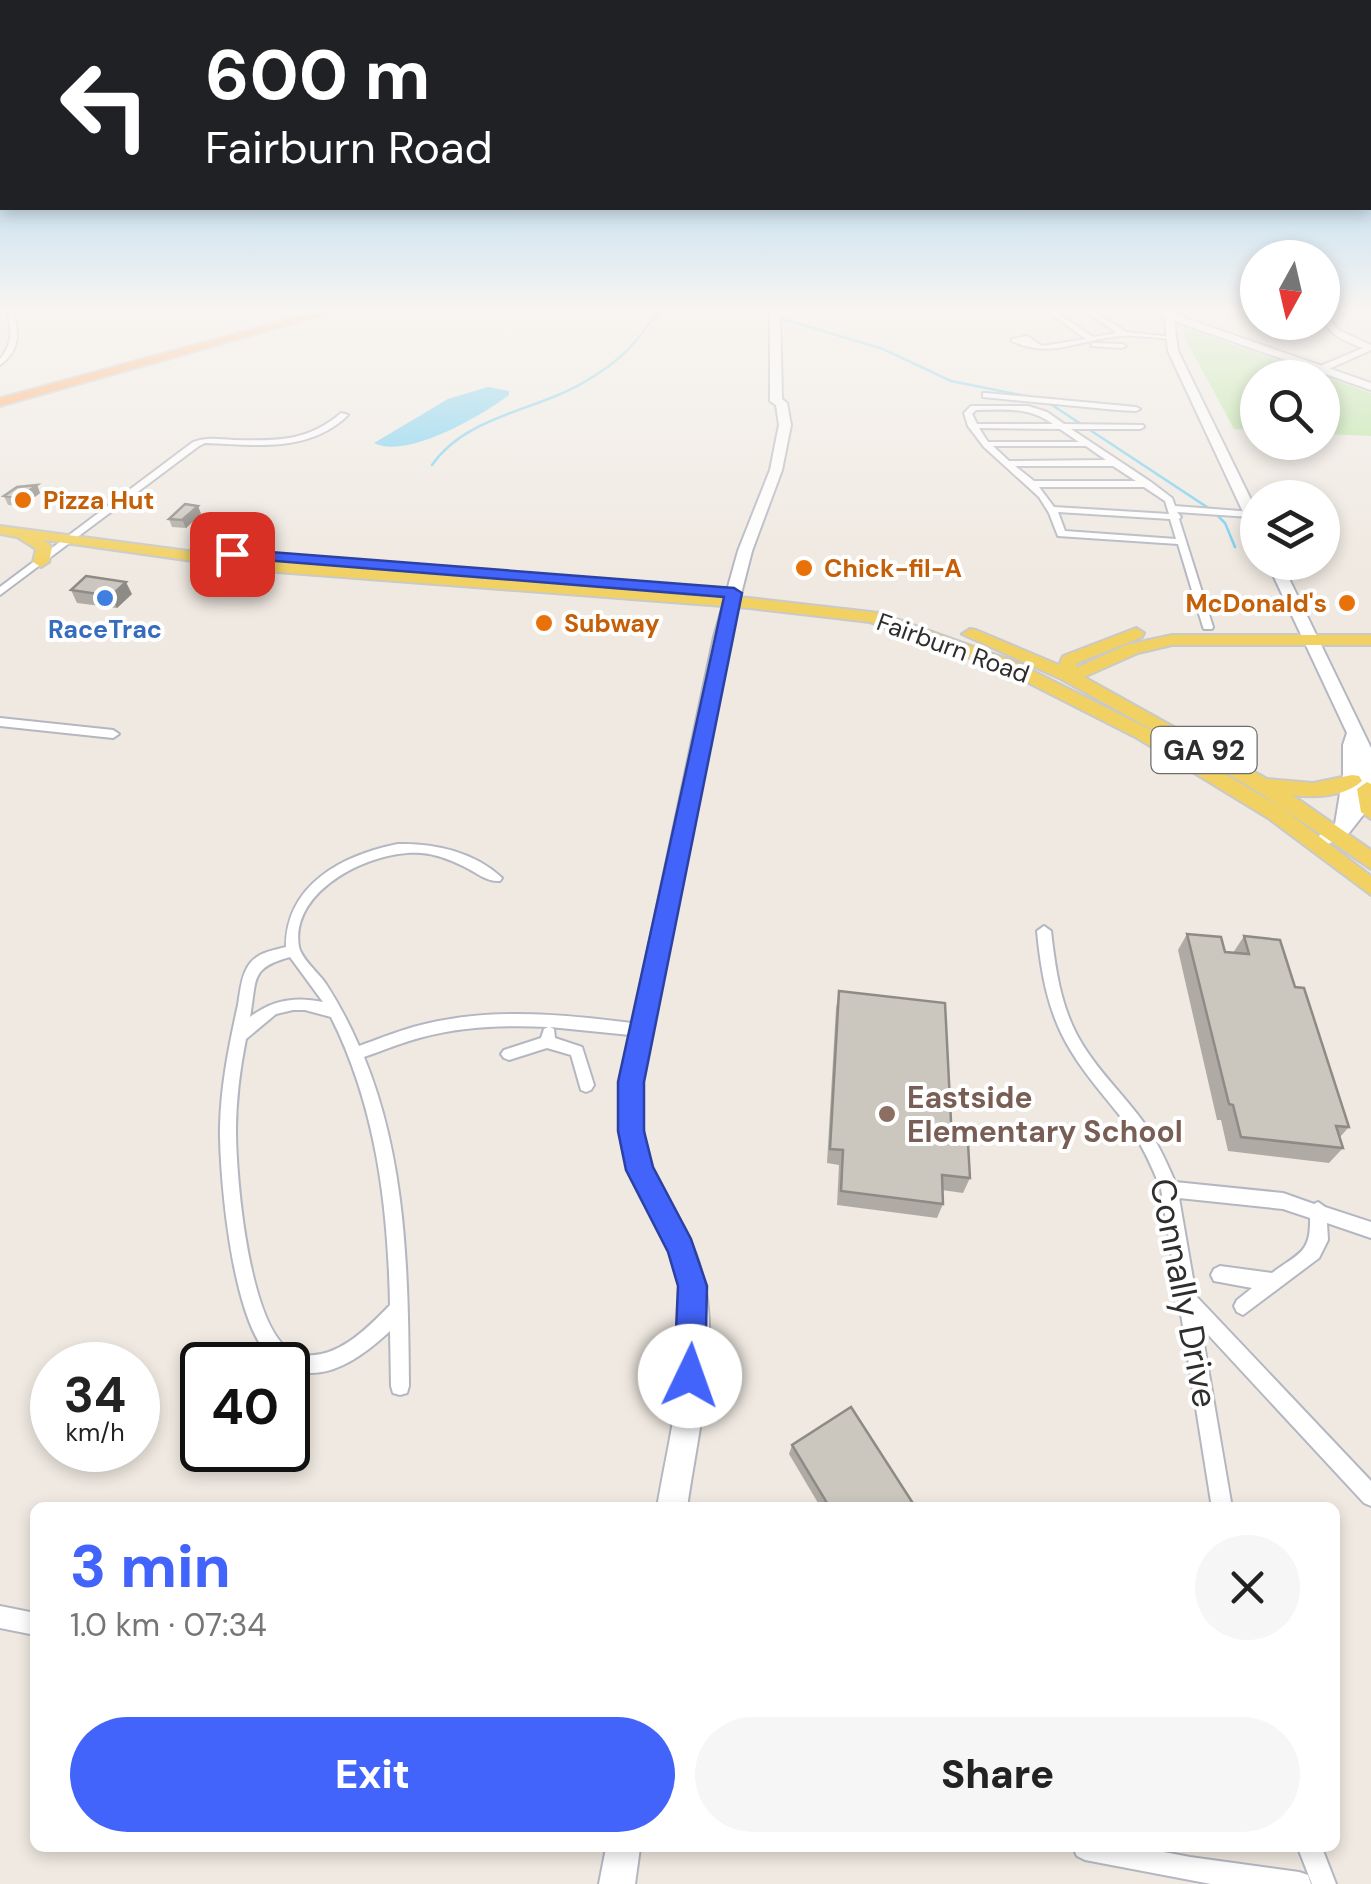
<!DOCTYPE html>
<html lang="en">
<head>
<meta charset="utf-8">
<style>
	body { margin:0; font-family:"DM Sans",sans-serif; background:#f6f6f6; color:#222; height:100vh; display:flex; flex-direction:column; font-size:38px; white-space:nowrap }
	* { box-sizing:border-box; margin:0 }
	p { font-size:32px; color:#767676 }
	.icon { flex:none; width:55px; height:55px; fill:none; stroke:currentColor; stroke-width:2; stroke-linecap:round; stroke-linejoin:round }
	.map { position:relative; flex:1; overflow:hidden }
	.side { position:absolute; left:30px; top:1502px; width:1310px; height:350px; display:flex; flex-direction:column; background:#fff; border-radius:15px; box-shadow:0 5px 15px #0003 }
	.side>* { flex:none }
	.banner { position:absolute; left:0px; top:0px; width:1372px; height:210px; box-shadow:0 5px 15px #0003; background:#202124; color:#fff; overflow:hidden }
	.needle { width:65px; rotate:188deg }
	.buttons { position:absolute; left:1240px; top:240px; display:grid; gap:20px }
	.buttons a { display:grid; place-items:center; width:100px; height:100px; border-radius:50%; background:#fff; box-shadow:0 5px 15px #0003; font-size:50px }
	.speed { position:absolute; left:30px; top:1342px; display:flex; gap:20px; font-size:50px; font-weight:700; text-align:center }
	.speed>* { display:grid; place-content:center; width:130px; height:130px; border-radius:50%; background:#fff; box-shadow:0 5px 15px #0003; line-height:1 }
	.speed small { font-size:25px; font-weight:400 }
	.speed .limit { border:5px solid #111; border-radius:15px; background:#fff; color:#111 }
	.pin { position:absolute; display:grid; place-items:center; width:85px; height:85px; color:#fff; margin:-42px; border-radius:20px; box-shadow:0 5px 15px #0006 }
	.me { position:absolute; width:110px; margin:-55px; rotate:3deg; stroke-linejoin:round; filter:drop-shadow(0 0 8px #0008) }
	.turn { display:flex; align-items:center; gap:35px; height:210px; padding:0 40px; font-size:45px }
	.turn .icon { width:130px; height:130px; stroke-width:2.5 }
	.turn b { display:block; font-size:70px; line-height:85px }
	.round { display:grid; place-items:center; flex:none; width:105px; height:105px; border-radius:52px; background:#f6f6f6 }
	.overview { display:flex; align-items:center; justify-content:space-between; height:170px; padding:0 40px }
	h1 { font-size:60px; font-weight:800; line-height:75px; color:#4264fb }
	.button { display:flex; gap:20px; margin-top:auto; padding:20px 40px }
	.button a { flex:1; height:115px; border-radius:60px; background:#4264fb; color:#fff; font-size:40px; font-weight:800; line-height:115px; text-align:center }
	.button a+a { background:#f6f6f6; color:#222 }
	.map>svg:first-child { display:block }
	.green { fill:#b6e59e }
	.water { fill:#75cff0 }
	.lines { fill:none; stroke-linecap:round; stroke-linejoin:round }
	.stream { stroke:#75cff0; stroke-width:2.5 }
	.street-casing { stroke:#b4b7c1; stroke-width:4 }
	.secondary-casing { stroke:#b4b7c1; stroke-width:4 }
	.primary-casing { stroke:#c9c9c9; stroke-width:4 }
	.highway-casing { stroke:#c9c9c9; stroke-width:4 }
	.street { fill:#fff; fill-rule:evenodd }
	.secondary { fill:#fff; fill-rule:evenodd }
	.primary { fill:#f2d163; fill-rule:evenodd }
	.highway { fill:#ffa35c; fill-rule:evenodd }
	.wall { fill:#afaba4 }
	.shaded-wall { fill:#8e8b86 }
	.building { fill:#cbc7bf; stroke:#8e8b86; stroke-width:2.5 }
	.route { fill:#4264fb; stroke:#2b41a3; stroke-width:2.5 }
	.food-dot { fill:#e8710a; stroke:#fff; stroke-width:4 }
	.shop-dot { fill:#3f7fe0; stroke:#fff; stroke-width:4 }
	.education-dot { fill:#8d6e63; stroke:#fff; stroke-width:4 }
	.labels { text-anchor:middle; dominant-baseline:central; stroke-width:8; stroke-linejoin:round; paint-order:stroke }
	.far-food-label { font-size:25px; font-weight:bold; fill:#c56008; stroke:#fff; text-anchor:start }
	.far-shop-label { font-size:25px; font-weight:bold; fill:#366cbe; stroke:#fff }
	.far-street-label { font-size:25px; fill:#2e2e2e; stroke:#fff }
	.shield { fill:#fff; stroke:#6d6d6d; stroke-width:2.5 }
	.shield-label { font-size:28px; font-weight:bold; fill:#2e2e2e }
	.education-label { font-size:30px; font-weight:bold; fill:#785e54; stroke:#fff; text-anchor:start }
	.near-street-label { font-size:35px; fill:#2e2e2e; stroke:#fff }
</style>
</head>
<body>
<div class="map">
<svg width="1371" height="1884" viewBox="0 0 1371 1884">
	<rect width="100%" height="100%" fill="#efe9e1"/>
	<path class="green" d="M1183 327 1371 393V436L1323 434 1322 378H1258L1257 430 1234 429 1186 340Z"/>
	<path class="water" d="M488 387 509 391V395C483 415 406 460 374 443L448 399Z"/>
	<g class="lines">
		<path class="stream" d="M758 309 770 314
			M779 318 883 349 951 381 1036 398
			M1049 403 1213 511 1225 523 1235 547
			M432 465C467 415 537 411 586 381 605 370 625 355 639 337 648 326 652 317 665 309"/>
		<g class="street-casing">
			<path id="street" d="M7 309H13C19 332 21 350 0 365V359C14 343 11 328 7 309Z
				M833 309H893L890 311 836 312Z
				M1044 309H1051L1093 337 1117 333 1083 309H1090L1126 332 1173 337 1170 339C1154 338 1138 335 1122 336 1083 338 1050 360 1012 341V339L1027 336 1042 346 1086 339Z
				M1322 312 1326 313 1338 330 1371 345V350L1324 371H1318V367L1363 348C1345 341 1324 334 1322 312Z
				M1093 343 1122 344 1126 346 1122 348 1091 346Z
				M986 393 1136 407 1140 409 1136 411 1117 410 983 397V393Z
				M971 406H1028L1047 412 1064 424 1143 425 1144 427 1140 429H1071L1151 482 1172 498 1175 506 1253 512V516L1250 517 1177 512 1181 517 1179 519 1213 627 1212 629H1204L1203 627 1178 544 1058 536 1049 513 1039 497 984 447 968 426 964 413ZM976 410C1006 410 1028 406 1053 424H977L972 414ZM979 428 1060 429 1079 442H988ZM993 446H1086L1106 460 1009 461ZM1015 466H1113L1136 481H1034ZM1039 487H1144L1165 501 1169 514 1054 507ZM1058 512 1170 519 1176 539 1065 531Z
				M341 413 348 415C309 453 255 445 205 443L199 446 0 595V587L193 442C206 437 219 439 233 440 275 441 308 442 341 413Z
				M0 718 113 730 119 734 113 738 0 726Z
				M398 844C434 843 475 852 502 878L500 881C487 882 477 873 465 867 451 860 436 854 421 853 374 849 289 889 299 947 302 960 319 973 326 984 339 1004 350 1025 359 1046 381 1038 403 1029 425 1024 495 1007 569 1015 640 1024L645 1026 647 1030 645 1034 640 1036 550 1027 554 1029 555 1038 582 1047 594 1085 591 1090 586 1092 581 1090 571 1055 547 1048 509 1060 504 1058 501 1054 504 1050 541 1038 544 1029 548 1027C507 1025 464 1026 423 1037 403 1042 384 1050 364 1057 407 1162 408 1274 409 1386L407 1393 400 1395 393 1393 391 1386 390 1331C363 1356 325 1385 288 1368V1365C233 1362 219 1170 220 1126 221 1085 229 1045 238 1005 240 993 241 978 247 968 255 953 270 951 286 947 286 884 343 855 398 844ZM290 957 323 1002C295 996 272 1000 250 1017 257 980 249 968 290 957ZM293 1010H305L331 1017C376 1107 388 1205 390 1305 368 1328 334 1363 298 1354 249 1341 236 1176 236 1131 236 1100 240 1069 246 1039L276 1014Z
				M1044 926 1051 931C1055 966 1060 1003 1077 1035 1093 1065 1117 1088 1138 1115 1154 1135 1165 1158 1175 1182L1283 1193 1314 1204 1318 1202 1325 1207 1371 1222V1238L1327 1223 1328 1240 1319 1258 1243 1315 1237 1312 1234 1306 1237 1300 1252 1288 1214 1281 1211 1275 1214 1269 1220 1266 1272 1273C1298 1253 1311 1254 1310 1218L1283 1209 1179 1198 1196 1296 1371 1481V1506L1364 1503 1201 1327 1232 1508H1212L1161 1189C1154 1172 1147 1155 1137 1139 1117 1109 1090 1083 1071 1051 1048 1014 1041 973 1037 931Z
				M0 1606 35 1613V1635L0 1628Z
				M1073 1848H1143L1190 1857 1299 1872 1308 1875 1311 1884H1211L1085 1860 1077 1856Z
				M1298 1848H1322L1336 1884H1312Z"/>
		</g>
		<g class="secondary-casing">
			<path id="secondary" d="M770 309H780L782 399 787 403 791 425 782 470 752 551 730 637 642 1082C642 1110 641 1139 651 1166 665 1202 691 1232 701 1270 722 1341 697 1435 687 1508H657C669 1436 695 1342 676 1271 666 1233 640 1202 627 1166 618 1139 619 1110 620 1082L714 637 738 551 770 470 779 425 776 405 770 401Z
				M1144 309 1167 312V309H1177L1176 315 1371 383V390L1174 321 1178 351 1258 514V533L1251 529 1168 351 1165 318Z
				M1267 562H1281L1371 748V801L1367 810 1349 833 1317 850 1310 849 1308 844 1335 824 1343 775V745L1347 733Z
				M606 1848H640L635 1884H599Z"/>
		</g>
		<g class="primary-casing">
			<path id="primary" d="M0 526 264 561 749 598 879 613 1013 661 1151 730 1282 808 1371 876V895L1268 818 1137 738 1001 669 870 622 749 608 264 571 44 540 52 547 49 562 41 567 33 562 36 549 17 537 0 534Z
				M1136 628 1144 633 1142 637 1077 663 1076 668 1126 645 1172 635H1371V645H1172L1138 653 1084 677 1267 779 1313 783 1352 775 1359 776 1362 781C1345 797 1314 798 1292 795L1371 850V869L1260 793 1178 744 1061 679 962 634 970 629 976 630 1059 665 1063 656Z
				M1367 782 1371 784V819L1361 812 1357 789Z"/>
		</g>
		<g class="highway-casing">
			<path id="highway" d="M326 309H346L0 406V398Z"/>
		</g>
		<use href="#street" class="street"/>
		<use href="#secondary" class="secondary"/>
		<use href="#primary" class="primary"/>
		<use href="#highway" class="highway"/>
	</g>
	<path class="wall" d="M37 485 40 493 23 506 8 505 4 496Z
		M198 506 201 514 186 528 172 527 169 519Z
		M71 590 132 594 117 608 77 603Z
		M1187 934 1225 952 1233 953 1244 936 1295 987 1349 1127 1340 1137 1343 1148 1329 1163 1228 1151 1221 1120H1217L1178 950Z
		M839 991 952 1141 970 1178 963 1193 942 1190 943 1204 937 1218 837 1205 839 1165 827 1163 836 1008Z
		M792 1445 916 1508H821L789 1454Z"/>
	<path class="shaded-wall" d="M37 485 40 493 23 506 19 498Z
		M198 506 201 514 186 528 182 520Z
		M126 582 132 594 117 608 111 596Z"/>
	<path class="building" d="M37 485 19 498 4 496 17 487Z
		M185 504 198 506 182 520 169 519Z
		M86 576 126 582 111 596 71 590Z
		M1187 934 1221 937 1225 952 1249 954 1244 936 1280 940 1295 987 1304 988 1349 1127 1336 1126 1343 1148 1241 1137 1233 1105 1229 1104Z
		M839 991 945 1003 952 1141 968 1143 970 1178 942 1175 943 1204 841 1191 843 1150 830 1149Z
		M851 1407 916 1508H830L792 1445Z"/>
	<linearGradient id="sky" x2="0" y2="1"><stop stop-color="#7abfeb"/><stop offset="0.54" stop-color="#f8f5f2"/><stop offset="1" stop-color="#f8f5f2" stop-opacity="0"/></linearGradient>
	<rect width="1371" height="573" fill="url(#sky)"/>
	<path class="route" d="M232 549 734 588 742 593 644 1082V1131L653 1167 691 1239 707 1286 705 1376 700 1387 690 1391 679 1387 674 1376 678 1286 668 1252 626 1170 618 1131V1082L724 597 227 557 224 554Z"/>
	<g class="food-dot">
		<circle cx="23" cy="500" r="10"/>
		<circle cx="804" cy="568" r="10"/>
		<circle cx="1347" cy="603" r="10"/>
		<circle cx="544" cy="623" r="10"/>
	</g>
	<circle class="shop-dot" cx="105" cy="598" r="10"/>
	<circle class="education-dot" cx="887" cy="1114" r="10"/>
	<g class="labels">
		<g class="far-food-label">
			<text x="43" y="500">Pizza Hut</text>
			<text x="824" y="568">Chick-fil-A</text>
			<text x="1327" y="603" text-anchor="end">McDonald's</text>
			<text x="564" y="623">Subway</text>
		</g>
		<g class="far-shop-label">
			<text x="105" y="629">RaceTrac</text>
		</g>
		<g class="far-street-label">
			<text transform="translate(953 648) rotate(20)">Fairburn Road</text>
		</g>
		<rect class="shield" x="1151.5" y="727" width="105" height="46" rx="8"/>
		<g class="shield-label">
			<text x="1204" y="750">GA 92</text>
		</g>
		<g class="education-label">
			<text x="907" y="1097">Eastside<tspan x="907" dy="34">Elementary School</tspan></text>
		</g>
		<g class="near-street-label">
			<text transform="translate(1184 1293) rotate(79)">Connally Drive</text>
		</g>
	</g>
</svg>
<div class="buttons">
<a><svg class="needle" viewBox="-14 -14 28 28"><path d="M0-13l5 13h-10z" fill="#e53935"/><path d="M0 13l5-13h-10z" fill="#767676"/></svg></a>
<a><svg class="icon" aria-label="search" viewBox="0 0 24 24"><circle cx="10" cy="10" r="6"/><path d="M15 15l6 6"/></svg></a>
<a><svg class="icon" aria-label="layers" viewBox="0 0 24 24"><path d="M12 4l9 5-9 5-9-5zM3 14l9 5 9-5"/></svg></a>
</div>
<div class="speed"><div>34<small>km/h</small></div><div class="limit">40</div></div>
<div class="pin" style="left:232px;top:554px;background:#d93025"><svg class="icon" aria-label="arrive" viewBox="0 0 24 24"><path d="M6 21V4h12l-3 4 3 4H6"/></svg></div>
<svg class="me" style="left:690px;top:1376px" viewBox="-20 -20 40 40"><circle r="19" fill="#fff"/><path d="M0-13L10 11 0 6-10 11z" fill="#4264fb"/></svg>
<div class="banner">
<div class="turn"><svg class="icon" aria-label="left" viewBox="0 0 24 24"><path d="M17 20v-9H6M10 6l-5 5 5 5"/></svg><div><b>600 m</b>Fairburn Road</div></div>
</div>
<section class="side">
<div class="overview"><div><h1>3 min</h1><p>1.0 km · 07:34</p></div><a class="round"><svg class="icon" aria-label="close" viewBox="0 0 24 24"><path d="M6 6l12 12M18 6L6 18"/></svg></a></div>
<div class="button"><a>Exit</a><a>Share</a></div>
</section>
</div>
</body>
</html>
